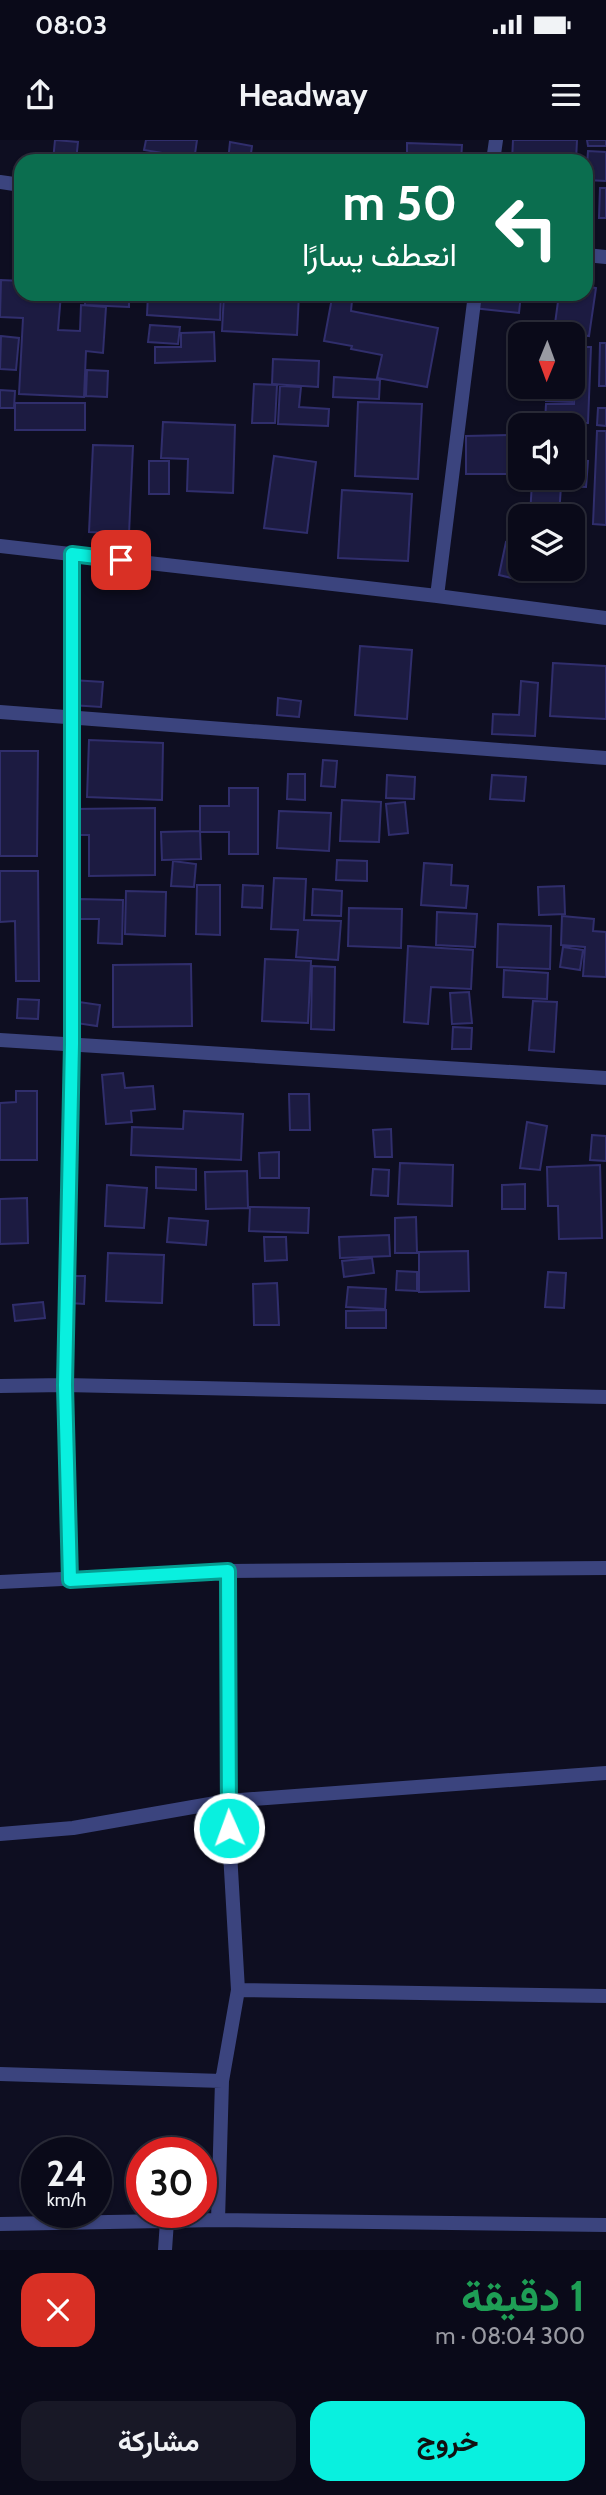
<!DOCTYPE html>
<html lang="ar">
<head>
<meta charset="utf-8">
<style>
	body { margin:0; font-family:Cabin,Vazirmatn,sans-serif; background:#181826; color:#f1f3f6; direction:rtl; height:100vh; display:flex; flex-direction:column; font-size:26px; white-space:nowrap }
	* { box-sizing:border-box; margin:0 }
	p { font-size:23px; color:#999aa2 }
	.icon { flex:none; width:38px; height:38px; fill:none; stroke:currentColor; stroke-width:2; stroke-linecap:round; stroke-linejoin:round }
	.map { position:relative; height:2110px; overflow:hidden; direction:ltr }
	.drawer { display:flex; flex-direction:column; background:#0a0a19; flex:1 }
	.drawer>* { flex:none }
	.top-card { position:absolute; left:14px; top:14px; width:579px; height:147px; border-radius:21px; box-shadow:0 2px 5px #0004,0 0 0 2px #2a2b38; direction:rtl; background:#0b6e4f; color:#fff; overflow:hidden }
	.needle { width:46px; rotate:181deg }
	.buttons { position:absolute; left:508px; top:182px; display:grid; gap:14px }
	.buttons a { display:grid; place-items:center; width:77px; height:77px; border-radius:14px; background:#0a0a19; box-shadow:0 2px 5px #0004,0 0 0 2px #2a2b38; font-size:35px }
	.speed { position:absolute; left:21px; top:1997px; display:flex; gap:14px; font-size:35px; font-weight:700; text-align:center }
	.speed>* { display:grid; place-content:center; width:91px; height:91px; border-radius:50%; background:#0a0a19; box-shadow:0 2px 5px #0004,0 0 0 2px #2a2b38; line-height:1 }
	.speed small { font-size:18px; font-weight:400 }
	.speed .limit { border:10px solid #d22; background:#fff; color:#111 }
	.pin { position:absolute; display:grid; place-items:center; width:60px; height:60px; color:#fff; margin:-30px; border-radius:14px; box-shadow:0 4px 10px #0006 }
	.me { position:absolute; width:77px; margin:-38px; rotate:358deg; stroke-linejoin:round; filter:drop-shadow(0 0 5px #0008) }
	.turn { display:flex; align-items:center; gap:24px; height:147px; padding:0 21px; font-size:32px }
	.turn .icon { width:91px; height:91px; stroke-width:2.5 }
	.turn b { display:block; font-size:49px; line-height:60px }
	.round { display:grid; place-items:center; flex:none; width:74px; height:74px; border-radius:21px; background:#181826 }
	.headline { display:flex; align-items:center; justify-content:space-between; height:119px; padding:0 21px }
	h1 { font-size:42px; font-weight:700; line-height:52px; color:#1e9e55 }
	.cta { display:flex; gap:14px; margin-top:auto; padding:14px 21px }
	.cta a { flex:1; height:80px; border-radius:21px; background:#09f0df; color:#111; font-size:28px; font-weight:700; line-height:80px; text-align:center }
	.cta a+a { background:#181826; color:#f1f3f6 }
	.status { display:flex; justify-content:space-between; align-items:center; height:49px; padding:0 35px; background:#0a0a19; direction:ltr }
	.status svg { height:19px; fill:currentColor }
	header { display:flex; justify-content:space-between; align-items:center; height:91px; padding:0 21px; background:#0a0a19; font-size:32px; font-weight:700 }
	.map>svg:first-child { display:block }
	.building { fill:#1c1b41; stroke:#302e6c; stroke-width:2 }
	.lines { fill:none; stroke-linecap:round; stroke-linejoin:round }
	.minor { stroke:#3b447e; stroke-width:14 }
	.route-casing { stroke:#069c91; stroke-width:18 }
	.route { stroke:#09f0df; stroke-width:12 }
</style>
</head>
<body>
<div class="status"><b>08:03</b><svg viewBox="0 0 49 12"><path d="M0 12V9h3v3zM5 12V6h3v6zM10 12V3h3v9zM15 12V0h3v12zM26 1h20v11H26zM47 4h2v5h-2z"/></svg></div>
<header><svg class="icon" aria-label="menu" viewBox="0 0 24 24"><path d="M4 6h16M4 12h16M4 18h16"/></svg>Headway<svg class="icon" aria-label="share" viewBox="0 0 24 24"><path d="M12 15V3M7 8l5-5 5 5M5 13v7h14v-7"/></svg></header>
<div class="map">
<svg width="606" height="2110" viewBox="0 0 606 2110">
	<rect width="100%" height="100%" fill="#0e0e21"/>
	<path class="building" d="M55 0 78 2 76 21H53Z
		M146 0H197L194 21H174L175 15 144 10Z
		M513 0H577L576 21H512Z
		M587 0H606V6H588Z
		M230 2 252 6 250 21H228Z
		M407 3 462 5 461 21H407Z
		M588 11 606 12V41L586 40Z
		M600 48H606V78H599Z
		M1 140 21 141V154H61L58 190 80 191 81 165 106 167 103 213 86 211 84 257 19 254 23 178 0 177Z
		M586 146 596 148 589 196 554 191 559 154H586Z
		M85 154H129V167L85 165Z
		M148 154H221L220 180 147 175Z
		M224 154H299L297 195 222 191Z
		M355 154H370V159L354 157Z
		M475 154H521L519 173 473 168Z
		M332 158 352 161 351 171 438 188 427 247 377 238 382 215 351 209 352 206 324 201Z
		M150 185 180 187 178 204 148 202Z
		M214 192 215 221 155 223V207H181V193Z
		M1 196 19 198 16 230 0 229Z
		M572 202H575L572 262 546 261V247H572Z
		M600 203H606V246H599Z
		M577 207H591L588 283 545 282 546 264H574Z
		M273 219 319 221 318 247 272 244Z
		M87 230 108 231 107 257 86 256Z
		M334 237 380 240 379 259 333 257Z
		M254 244 277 245 275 283H252Z
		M280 246 301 247 299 267 329 269 328 286 278 284Z
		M0 250 15 251 14 268H0Z
		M358 262 422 264 418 339 355 336Z
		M15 263H85V290H15Z
		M598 268H606V286L597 285Z
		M163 282 235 285 233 353 187 351 188 319 161 318Z
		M597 291H606V385L593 384Z
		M513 295V334H466V296Z
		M93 305 133 306 129 394 89 392Z
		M274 316 316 322 307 393 264 388Z
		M572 320 588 321 586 347 561 346 559 376H530L532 342H522V338H572Z
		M149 321H169V354H149Z
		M342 350 412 354 408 421 338 418Z
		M506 402 520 405V429H527L524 441 499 435Z
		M360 506 412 510 407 579 355 575Z
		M553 523 606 526V579L550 576Z
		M72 540 103 542 101 567 71 565Z
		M521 541 538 543 535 596 492 594 493 574 519 575Z
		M278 558 301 561 299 577 277 575Z
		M89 600 163 603 162 660 87 657Z
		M0 611H38L37 716H0Z
		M323 620 337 621 335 647 321 646Z
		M288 634H305V660L287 659Z
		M387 635 415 637 414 659 386 658Z
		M492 635 526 637 524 661 490 659Z
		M229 648H258V714H229V692H200V666H229Z
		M342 660 381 662 379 702 340 701Z
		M405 662 408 693 389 695 386 664Z
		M155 668V735L89 736V695H73V669Z
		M279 671 331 673 329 711 277 708Z
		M200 691 201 719 162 720 161 692Z
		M337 720 367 721V741L336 740Z
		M173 721 196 724 194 747 171 746Z
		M424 723 452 725 451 745 468 746 466 768 421 765Z
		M0 731H38L39 841H16L15 781 0 782Z
		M274 738 306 739 304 780 341 781 338 820 296 817 298 790 271 789Z
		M197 745H220V795L196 794Z
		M243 745 263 746 262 768 242 767Z
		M564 746 565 774 539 775 538 747Z
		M313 749 342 751 341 776 312 775Z
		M126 751 166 752 165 796 125 794Z
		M80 759 123 760 122 804 98 803 99 779H79Z
		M349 768 402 769 401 808 348 806Z
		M437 772 477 774 475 807 436 805Z
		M562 776 594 779 593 791 606 792V837L583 836 585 807 561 805Z
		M498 784 551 786 550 829 497 827Z
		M408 806 473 810 471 849 431 847 428 884 404 882Z
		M563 807 583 810 580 830 560 827Z
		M265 819 311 821 308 883 262 881Z
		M191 824 192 886 113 887V825Z
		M312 826 335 827 334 890 311 889Z
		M504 830 548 833 547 859 503 857Z
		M469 852 472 883 452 884 450 853Z
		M18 859 39 860 38 879 17 878Z
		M533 861 557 862 554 912 529 910Z
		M79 862 100 865 97 886 76 883Z
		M453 887 472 888 471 909H452Z
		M123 933 125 948 153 946 155 969 131 971 132 982 106 984 102 935Z
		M16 951H37V1020H0V963L16 962Z
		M289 954H309L310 990H290Z
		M184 971 243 974 241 1020 131 1015 132 987 183 989Z
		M527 982 547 986 540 1030 520 1028Z
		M391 989 392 1017H375L373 990Z
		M592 995 606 996V1021L590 1020Z
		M279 1012V1038H260L259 1013Z
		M400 1023 453 1025 452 1066 398 1064Z
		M600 1025 602 1098 559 1099 558 1066H548L547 1027Z
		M156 1027 196 1029V1050L156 1048Z
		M373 1029 389 1030 388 1056 371 1055Z
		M247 1031 248 1068 206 1069 205 1032Z
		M525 1044V1069H502V1045Z
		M107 1045 147 1048 144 1088 105 1086Z
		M27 1058 28 1103 0 1104V1059Z
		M250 1067 309 1068 308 1093 249 1091Z
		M416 1077 417 1113H395V1078Z
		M169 1078 208 1081 206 1105 167 1102Z
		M389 1095 390 1116 340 1118 339 1097Z
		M264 1097H286L287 1120 265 1121Z
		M468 1111 469 1151 419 1152V1112Z
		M108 1113 164 1115 162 1163 106 1161Z
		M372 1118 374 1133 344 1137 342 1121Z
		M397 1131 417 1132V1151L396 1150Z
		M548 1132 566 1133 564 1168 545 1167Z
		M71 1136H85L84 1164 70 1163Z
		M277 1143 279 1185H254L253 1144Z
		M348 1147 386 1149 385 1169 346 1167Z
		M43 1162 45 1178 15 1181 13 1165Z
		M386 1170V1188H346V1171Z"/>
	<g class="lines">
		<path class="minor" d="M493 21 496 0
			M0 42 21 45
			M586 115 606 117
			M0 406 437 456 606 478
			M437 456 475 154
			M0 572 606 618
			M0 900 606 938
			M0 1246 65 1245 606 1257
			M70 1440 65 1245 72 904V414
			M0 1442 228 1431 606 1428
			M0 1694 73 1688 227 1661 606 1633
			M238 1850 606 1856
			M0 1934 222 1941
			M218 2080 222 1941 238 1850 227 1661 228 1431
			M0 2084 218 2080 606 2085
			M165 2110 167 2081"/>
	</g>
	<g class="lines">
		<g class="route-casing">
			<path id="route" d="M121 420 72 414V904L65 1245 70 1440 228 1431 229 1688"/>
		</g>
		<use href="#route" class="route"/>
	</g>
</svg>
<div class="buttons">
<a><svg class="needle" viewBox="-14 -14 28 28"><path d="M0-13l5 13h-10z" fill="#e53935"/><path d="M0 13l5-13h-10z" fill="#999aa2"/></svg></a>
<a><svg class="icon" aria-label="sound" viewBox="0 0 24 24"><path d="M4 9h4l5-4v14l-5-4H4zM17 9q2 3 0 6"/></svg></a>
<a><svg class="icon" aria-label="layers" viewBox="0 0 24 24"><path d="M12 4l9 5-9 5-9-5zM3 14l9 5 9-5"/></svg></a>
</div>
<div class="speed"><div>24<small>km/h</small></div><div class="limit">30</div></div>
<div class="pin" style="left:121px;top:420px;background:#d93025"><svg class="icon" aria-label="arrive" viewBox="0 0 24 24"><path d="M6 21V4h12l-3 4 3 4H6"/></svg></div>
<svg class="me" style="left:229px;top:1688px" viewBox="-20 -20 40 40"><circle r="17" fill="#09f0df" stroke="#fff" stroke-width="3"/><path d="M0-11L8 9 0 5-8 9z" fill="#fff"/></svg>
<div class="top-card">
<div class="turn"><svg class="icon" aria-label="left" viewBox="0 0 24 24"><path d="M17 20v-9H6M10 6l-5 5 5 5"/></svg><div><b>50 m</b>انعطف يسارًا</div></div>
</div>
</div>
<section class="drawer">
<div class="headline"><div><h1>1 دقيقة</h1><p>300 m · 08:04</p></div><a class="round" style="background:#d93025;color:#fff"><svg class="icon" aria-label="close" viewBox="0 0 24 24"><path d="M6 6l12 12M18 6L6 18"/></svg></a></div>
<div class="cta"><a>خروج</a><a>مشاركة</a></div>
</section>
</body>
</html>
